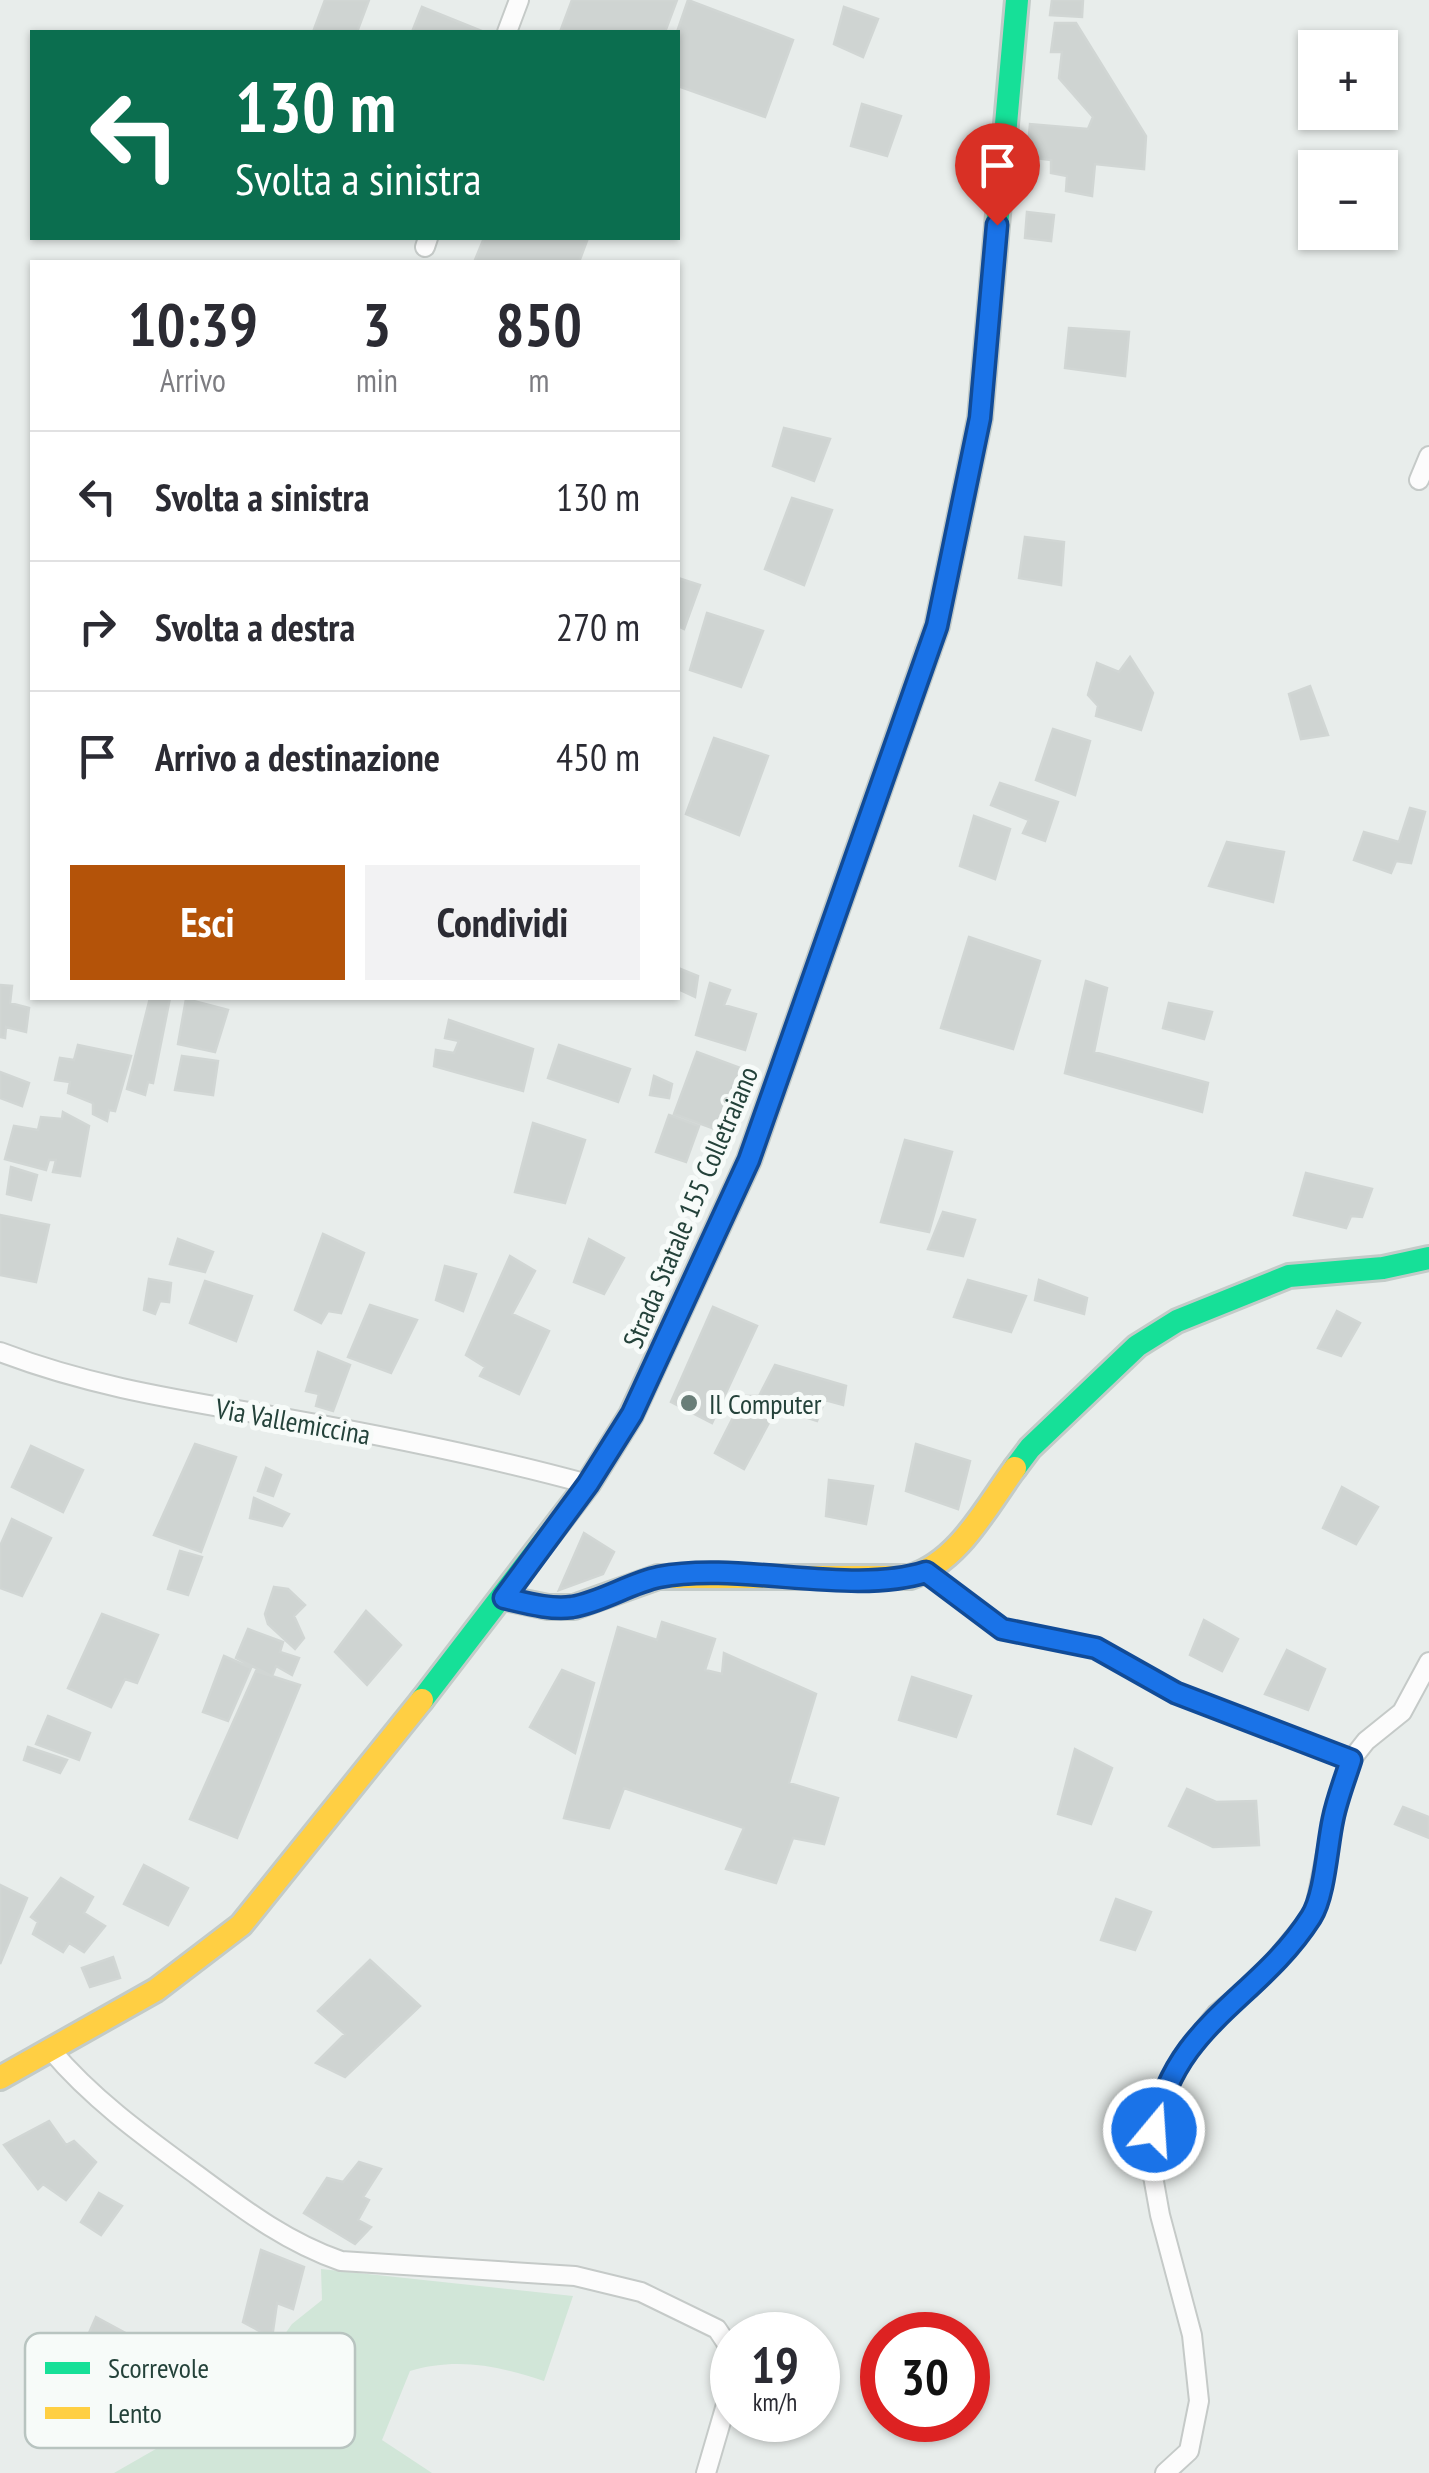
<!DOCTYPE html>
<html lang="it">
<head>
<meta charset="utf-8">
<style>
	body { margin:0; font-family:"PT Sans Narrow",sans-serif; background:#f2f2f3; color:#2b2b33; height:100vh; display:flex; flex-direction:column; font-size:38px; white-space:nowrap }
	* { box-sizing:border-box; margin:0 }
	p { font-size:32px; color:#7c7c81 }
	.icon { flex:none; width:55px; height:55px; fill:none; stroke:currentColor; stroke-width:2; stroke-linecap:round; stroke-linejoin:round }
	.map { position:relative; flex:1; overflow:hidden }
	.details { position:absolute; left:30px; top:260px; width:650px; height:740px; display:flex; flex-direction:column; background:#fff; border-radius:0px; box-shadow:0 2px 8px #0004 }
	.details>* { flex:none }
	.top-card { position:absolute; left:30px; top:30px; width:650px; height:210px; border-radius:0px; box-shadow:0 2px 8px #0004; background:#0b6e4f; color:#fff; overflow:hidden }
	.tools { position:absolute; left:1298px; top:30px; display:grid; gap:20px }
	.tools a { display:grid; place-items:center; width:100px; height:100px; border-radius:0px; background:#fff; box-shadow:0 2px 8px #0004; font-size:50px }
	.speed { position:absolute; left:710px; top:2312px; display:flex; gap:20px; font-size:50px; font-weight:700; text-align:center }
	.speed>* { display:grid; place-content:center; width:130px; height:130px; border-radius:50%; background:#fff; box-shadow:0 2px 8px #0004; line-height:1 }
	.speed small { font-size:25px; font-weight:400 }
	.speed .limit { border:15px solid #d22; background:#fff; color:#111 }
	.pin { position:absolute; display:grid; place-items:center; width:85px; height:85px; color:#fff; margin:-102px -42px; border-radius:50% 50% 50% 0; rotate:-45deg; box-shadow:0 0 10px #0007 }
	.pin .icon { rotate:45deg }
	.me { position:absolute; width:110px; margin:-55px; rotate:18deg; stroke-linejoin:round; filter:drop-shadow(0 0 8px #0008) }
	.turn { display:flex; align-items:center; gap:35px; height:210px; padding:0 40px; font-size:45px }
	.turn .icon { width:130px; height:130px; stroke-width:2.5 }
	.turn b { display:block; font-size:70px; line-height:85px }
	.eta { display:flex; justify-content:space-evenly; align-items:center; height:170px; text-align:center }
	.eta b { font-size:60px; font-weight:800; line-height:70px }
	.cta { display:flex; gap:20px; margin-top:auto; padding:20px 40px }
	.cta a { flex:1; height:115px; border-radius:0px; background:#b45309; color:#fff; font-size:40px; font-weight:800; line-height:115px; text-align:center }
	.cta a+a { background:#f2f2f3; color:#2b2b33 }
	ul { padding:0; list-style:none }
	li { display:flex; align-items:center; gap:30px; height:130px; padding:0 40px; border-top:2px solid #e1e1e2 }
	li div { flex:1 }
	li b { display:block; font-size:38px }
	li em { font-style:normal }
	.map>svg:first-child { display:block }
	.green { fill:#d1e6d8 }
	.building { fill:#cfd4d2; stroke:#d1d6d4; stroke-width:2.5 }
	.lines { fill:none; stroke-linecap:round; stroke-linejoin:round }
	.street-casing { stroke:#c5cac8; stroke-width:22 }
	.fast-casing { stroke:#c3cbc8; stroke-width:28 }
	.slow-casing { stroke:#c3cbc8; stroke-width:28 }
	.street { stroke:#fcfcfc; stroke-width:18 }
	.fast { stroke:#16e098; stroke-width:22 }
	.slow { stroke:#ffcf43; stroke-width:22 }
	.route-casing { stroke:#114b97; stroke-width:25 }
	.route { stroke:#1a73e8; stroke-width:18 }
	.poi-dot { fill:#697e78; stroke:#f7fbf9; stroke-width:4 }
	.labels { text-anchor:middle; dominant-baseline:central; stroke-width:10; stroke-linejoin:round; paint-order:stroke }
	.street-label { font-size:28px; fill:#24423a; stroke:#f7fbf9 }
	.poi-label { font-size:28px; fill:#24423a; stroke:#f7fbf9; text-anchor:start }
	.key { fill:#f7fbf9; stroke:#b8c4c0; stroke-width:2.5 }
	.key-label { font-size:28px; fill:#24423a }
</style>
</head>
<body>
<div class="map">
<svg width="1429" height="2473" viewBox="0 0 1429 2473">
	<rect width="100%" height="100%" fill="#e8edeb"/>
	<path class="green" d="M321 2269 573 2296 544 2381C499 2366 457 2357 410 2371L382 2440 432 2473H114L168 2442 210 2384 277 2345 292 2324 322 2300Z"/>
	<path class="building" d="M325 0H369L357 32H313Z
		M572 0H677L665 32H560Z
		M688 0 793 40 765 117 678 86 677 32Z
		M1052 0H1083L1082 17 1050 15Z
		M422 7 484 32H412Z
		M844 7 878 19 863 57 834 44Z
		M1055 23H1076L1146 136 1144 169 1095 164 1092 196 1066 191 1067 176 1051 173V160L1027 157 1030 124 1088 129 1093 117 1059 78 1062 52H1051Z
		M862 104 901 116 887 156 851 146Z
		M1027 212 1054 215 1051 241 1025 238Z
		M484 238H588L579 262H482L475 260Z
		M1069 328 1129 332 1125 376 1065 368Z
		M784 428 830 439 814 481 773 466Z
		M792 498 832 510 804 585 765 569Z
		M1025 537 1064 542 1061 585 1019 578Z
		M678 578 700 585 684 629 678 626Z
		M707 613 763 631 741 687 690 670Z
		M1130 657 1153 693 1141 730 1096 716 1098 706 1088 695 1097 663 1119 672Z
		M1310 686 1328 735 1301 739 1289 694Z
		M1053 729 1090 741 1075 795 1036 780Z
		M714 738 768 756 739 835 686 814Z
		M1000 783 1058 802 1045 841 1023 833 1029 820 991 805Z
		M1410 808 1425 812 1411 863 1396 861 1391 873 1354 860 1364 832 1399 842Z
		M974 816 1010 829 995 879 960 866Z
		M1227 842 1284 852 1273 902 1209 886Z
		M969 937 1040 961 1013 1049 941 1028Z
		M678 968 698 976 695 997 678 989Z
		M1086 981 1107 988 1094 1052 1208 1083 1202 1112 1065 1073Z
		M710 983 730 990 724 1005 756 1014 745 1050 696 1035Z
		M0 985 12 986 10 1003 29 1008 26 1032 6 1027 5 1038 0 1037Z
		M150 998H170L153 1083 148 1082 145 1095 127 1089Z
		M186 999 228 1010 215 1052 178 1044Z
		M1169 1003 1212 1012 1204 1039 1163 1028Z
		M449 1020 533 1049 523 1091 434 1066 436 1050 454 1053 459 1041 445 1038Z
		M78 1045 131 1056 115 1111 109 1110 107 1121 93 1114V1103L68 1093 70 1082 55 1080 60 1058 74 1060Z
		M559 1045 630 1069 618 1102 548 1078Z
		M697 1052 751 1072 728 1134 674 1114Z
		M182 1056 218 1061 213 1095 175 1090Z
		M0 1072 29 1083 22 1106 0 1098Z
		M654 1076 672 1084 669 1098 650 1095Z
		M63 1112 89 1126 80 1176 53 1172 56 1160H49L46 1170 5 1159 14 1126 38 1130 41 1117 62 1119Z
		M669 1115 699 1126 686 1162 656 1152Z
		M533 1123 585 1140 565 1203 515 1192Z
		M905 1140 952 1152 929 1232 881 1222Z
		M11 1167 37 1175 31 1200 7 1194Z
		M1306 1173 1372 1189 1362 1217 1351 1216 1346 1228 1294 1215Z
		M943 1212 975 1220 963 1256 928 1249Z
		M0 1215 49 1225 36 1282 0 1275Z
		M323 1234 364 1253 341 1313 328 1311 321 1323 295 1310Z
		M178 1239 213 1252 205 1272 170 1264Z
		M589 1239 624 1258 604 1294 574 1282Z
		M510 1256 535 1271 512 1314 549 1331 519 1394 480 1376 485 1367 466 1355Z
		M445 1266 476 1274 463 1311 436 1300Z
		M149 1279 171 1283 169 1302 160 1301 155 1314 144 1310Z
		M968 1280 1026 1296 1011 1332 954 1317Z
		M1039 1280 1087 1298 1084 1314 1035 1300Z
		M205 1281 252 1296 236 1341 190 1323Z
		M370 1305 417 1320 391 1373 348 1357Z
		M713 1307 757 1326 712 1423 671 1402Z
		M1337 1311 1360 1323 1341 1356 1318 1348Z
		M318 1352 350 1365 333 1411 316 1406 319 1394 306 1391Z
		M775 1365 846 1386 843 1405 825 1400 817 1421 777 1408 744 1469 715 1453 744 1396H759Z
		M195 1444 236 1457 201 1552 154 1535Z
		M916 1444 970 1461 958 1509 906 1491Z
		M31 1446 83 1470 63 1512 12 1487Z
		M266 1468 281 1475 273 1496 258 1491Z
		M829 1480 873 1486 866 1524 826 1516Z
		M1342 1487 1378 1507 1356 1544 1323 1528Z
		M254 1498 289 1514 282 1526 250 1518Z
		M12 1519 51 1538 22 1596 0 1588V1546Z
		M584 1533 614 1552 603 1574 559 1590Z
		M180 1551 202 1557 188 1595 168 1589Z
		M274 1587 288 1589 305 1605 294 1616 304 1638 295 1649 268 1624 265 1614Z
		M366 1611 401 1645 367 1685 335 1652Z
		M102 1614 158 1635 137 1683 125 1679 111 1707 68 1688Z
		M1204 1620 1238 1639 1222 1671 1190 1655Z
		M662 1622 715 1639 705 1670 722 1674 724 1653 816 1694 789 1783 838 1798 824 1844 793 1838 776 1883 726 1869 744 1828 624 1788 609 1828 564 1818 618 1627 657 1640Z
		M248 1629 283 1642 280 1652 299 1658 292 1675 276 1666 272 1676 236 1658Z
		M1287 1650 1325 1669 1308 1710 1265 1694Z
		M224 1656 251 1668 228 1721 203 1712Z
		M562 1670 594 1683 575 1753 530 1727Z
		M256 1671 300 1685 237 1838 190 1819Z
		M912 1677 971 1696 956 1737 899 1720Z
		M48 1716 90 1733 79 1760 36 1744Z
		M28 1747 67 1760 60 1773 24 1760Z
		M1075 1749 1112 1768 1091 1824 1058 1814Z
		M1187 1789 1216 1802 1256 1801 1259 1845 1213 1847 1169 1826Z
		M1403 1807 1429 1817V1838L1395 1824Z
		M144 1865 188 1888 168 1925 124 1904Z
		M61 1878 93 1897 84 1913 105 1926 84 1952 69 1943 63 1952 33 1934 38 1922 31 1917Z
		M0 1885 27 1898 0 1964Z
		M1116 1899 1151 1912 1135 1950 1101 1940Z
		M113 1957 120 1978 90 1987 82 1968Z
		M370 1960 420 2006 345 2077 316 2063 345 2034 318 2011Z
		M49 2121 66 2145 74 2141 96 2162 66 2200 43 2184 38 2189 4 2145Z
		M359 2162 381 2169 363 2197 369 2200 358 2220 371 2227 355 2244 304 2213 327 2178 343 2182Z
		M99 2193 122 2206 101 2235 81 2222Z
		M261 2250 304 2267 293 2309 277 2303 272 2338 243 2322Z
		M96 2317 142 2342 121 2377 78 2358Z"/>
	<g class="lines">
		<g class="street-casing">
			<path id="street" d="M507 32 519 0
				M425 247 428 238
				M1419 480 1429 456
				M0 1352C97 1389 188 1401 289 1419 390 1437 489 1457 588 1484
				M926 1572 1002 1629 1096 1648 1176 1693 1351 1760
				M51 2050C92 2099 145 2137 197 2175 243 2209 286 2242 341 2261L575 2276 641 2292 717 2329 731 2350 732 2374
				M706 2473 732 2384
				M1165 2473 1189 2451 1199 2401 1192 2335 1160 2215 1149 2154 1159 2106 1184 2054 1216 2014 1259 1980 1314 1913 1334 1814 1351 1760 1366 1741 1402 1712 1429 1662"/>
		</g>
		<g class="fast-casing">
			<path id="fast" d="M928 651 937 626 980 418 1017 0
				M1015 1468 1030 1448 1137 1346 1177 1321 1289 1276 1383 1268 1429 1258
				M422 1700 588 1484 631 1415 749 1160 827 938"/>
		</g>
		<g class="slow-casing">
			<path id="slow" d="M827 938 928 651
				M504 1598 548 1607H574L658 1577H910C959 1562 986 1507 1015 1468
				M0 2078 156 1990 241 1925 422 1700"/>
		</g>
		<use href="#street" class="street"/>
		<use href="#fast" class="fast"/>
		<use href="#slow" class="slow"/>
	</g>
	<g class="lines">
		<g class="route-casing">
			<path id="route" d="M997 225 980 418 937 626 749 1160 632 1414 588 1484 504 1598C526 1603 550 1610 572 1607 602 1602 630 1583 659 1577 738 1561 851 1596 926 1572L1002 1629 1096 1648 1176 1693 1351 1760C1345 1779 1337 1799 1333 1819 1327 1846 1325 1895 1311 1917 1258 2000 1175 2022 1154 2130"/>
		</g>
		<use href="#route" class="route"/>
	</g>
	<circle class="poi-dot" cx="689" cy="1403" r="10"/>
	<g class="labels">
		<g class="street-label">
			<text transform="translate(690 1207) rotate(-67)">Strada Statale 155 Colletraiano</text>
			<text transform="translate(293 1421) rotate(10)">Via Vallemiccina</text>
		</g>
		<g class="poi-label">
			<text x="709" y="1403">Il Computer</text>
		</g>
	</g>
	<rect x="25" y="2333" width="330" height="115" rx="15" class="key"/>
	<rect x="45" y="2362" width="45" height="12" fill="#16e098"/>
	<rect x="45" y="2407" width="45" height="12" fill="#ffcf43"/>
	<g class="key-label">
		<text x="108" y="2378">Scorrevole</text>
		<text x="108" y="2423">Lento</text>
	</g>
</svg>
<div class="tools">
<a>+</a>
<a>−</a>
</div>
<div class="speed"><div>19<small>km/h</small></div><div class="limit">30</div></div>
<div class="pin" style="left:997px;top:225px;background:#d93025"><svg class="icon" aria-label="arrive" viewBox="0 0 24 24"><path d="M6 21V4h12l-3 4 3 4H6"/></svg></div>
<svg class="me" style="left:1154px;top:2130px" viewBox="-20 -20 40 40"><circle r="17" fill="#1a73e8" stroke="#fff" stroke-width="3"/><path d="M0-11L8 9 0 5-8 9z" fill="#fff"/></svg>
<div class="top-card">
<div class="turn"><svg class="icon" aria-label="left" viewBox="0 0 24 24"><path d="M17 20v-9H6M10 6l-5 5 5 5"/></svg><div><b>130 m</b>Svolta a sinistra</div></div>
</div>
<section class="details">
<div class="eta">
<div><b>10:39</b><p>Arrivo</p></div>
<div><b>3</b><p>min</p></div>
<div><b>850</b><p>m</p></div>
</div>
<ul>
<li><svg class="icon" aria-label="left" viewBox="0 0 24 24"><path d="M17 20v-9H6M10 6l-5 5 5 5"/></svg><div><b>Svolta a sinistra</b></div><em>130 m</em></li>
<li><svg class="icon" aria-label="right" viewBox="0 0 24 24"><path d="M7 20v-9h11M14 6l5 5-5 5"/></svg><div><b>Svolta a destra</b></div><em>270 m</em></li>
<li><svg class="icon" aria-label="arrive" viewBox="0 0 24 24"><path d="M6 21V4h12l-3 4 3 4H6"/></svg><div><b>Arrivo a destinazione</b></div><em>450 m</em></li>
</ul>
<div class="cta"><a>Esci</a><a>Condividi</a></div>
</section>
</div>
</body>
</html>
